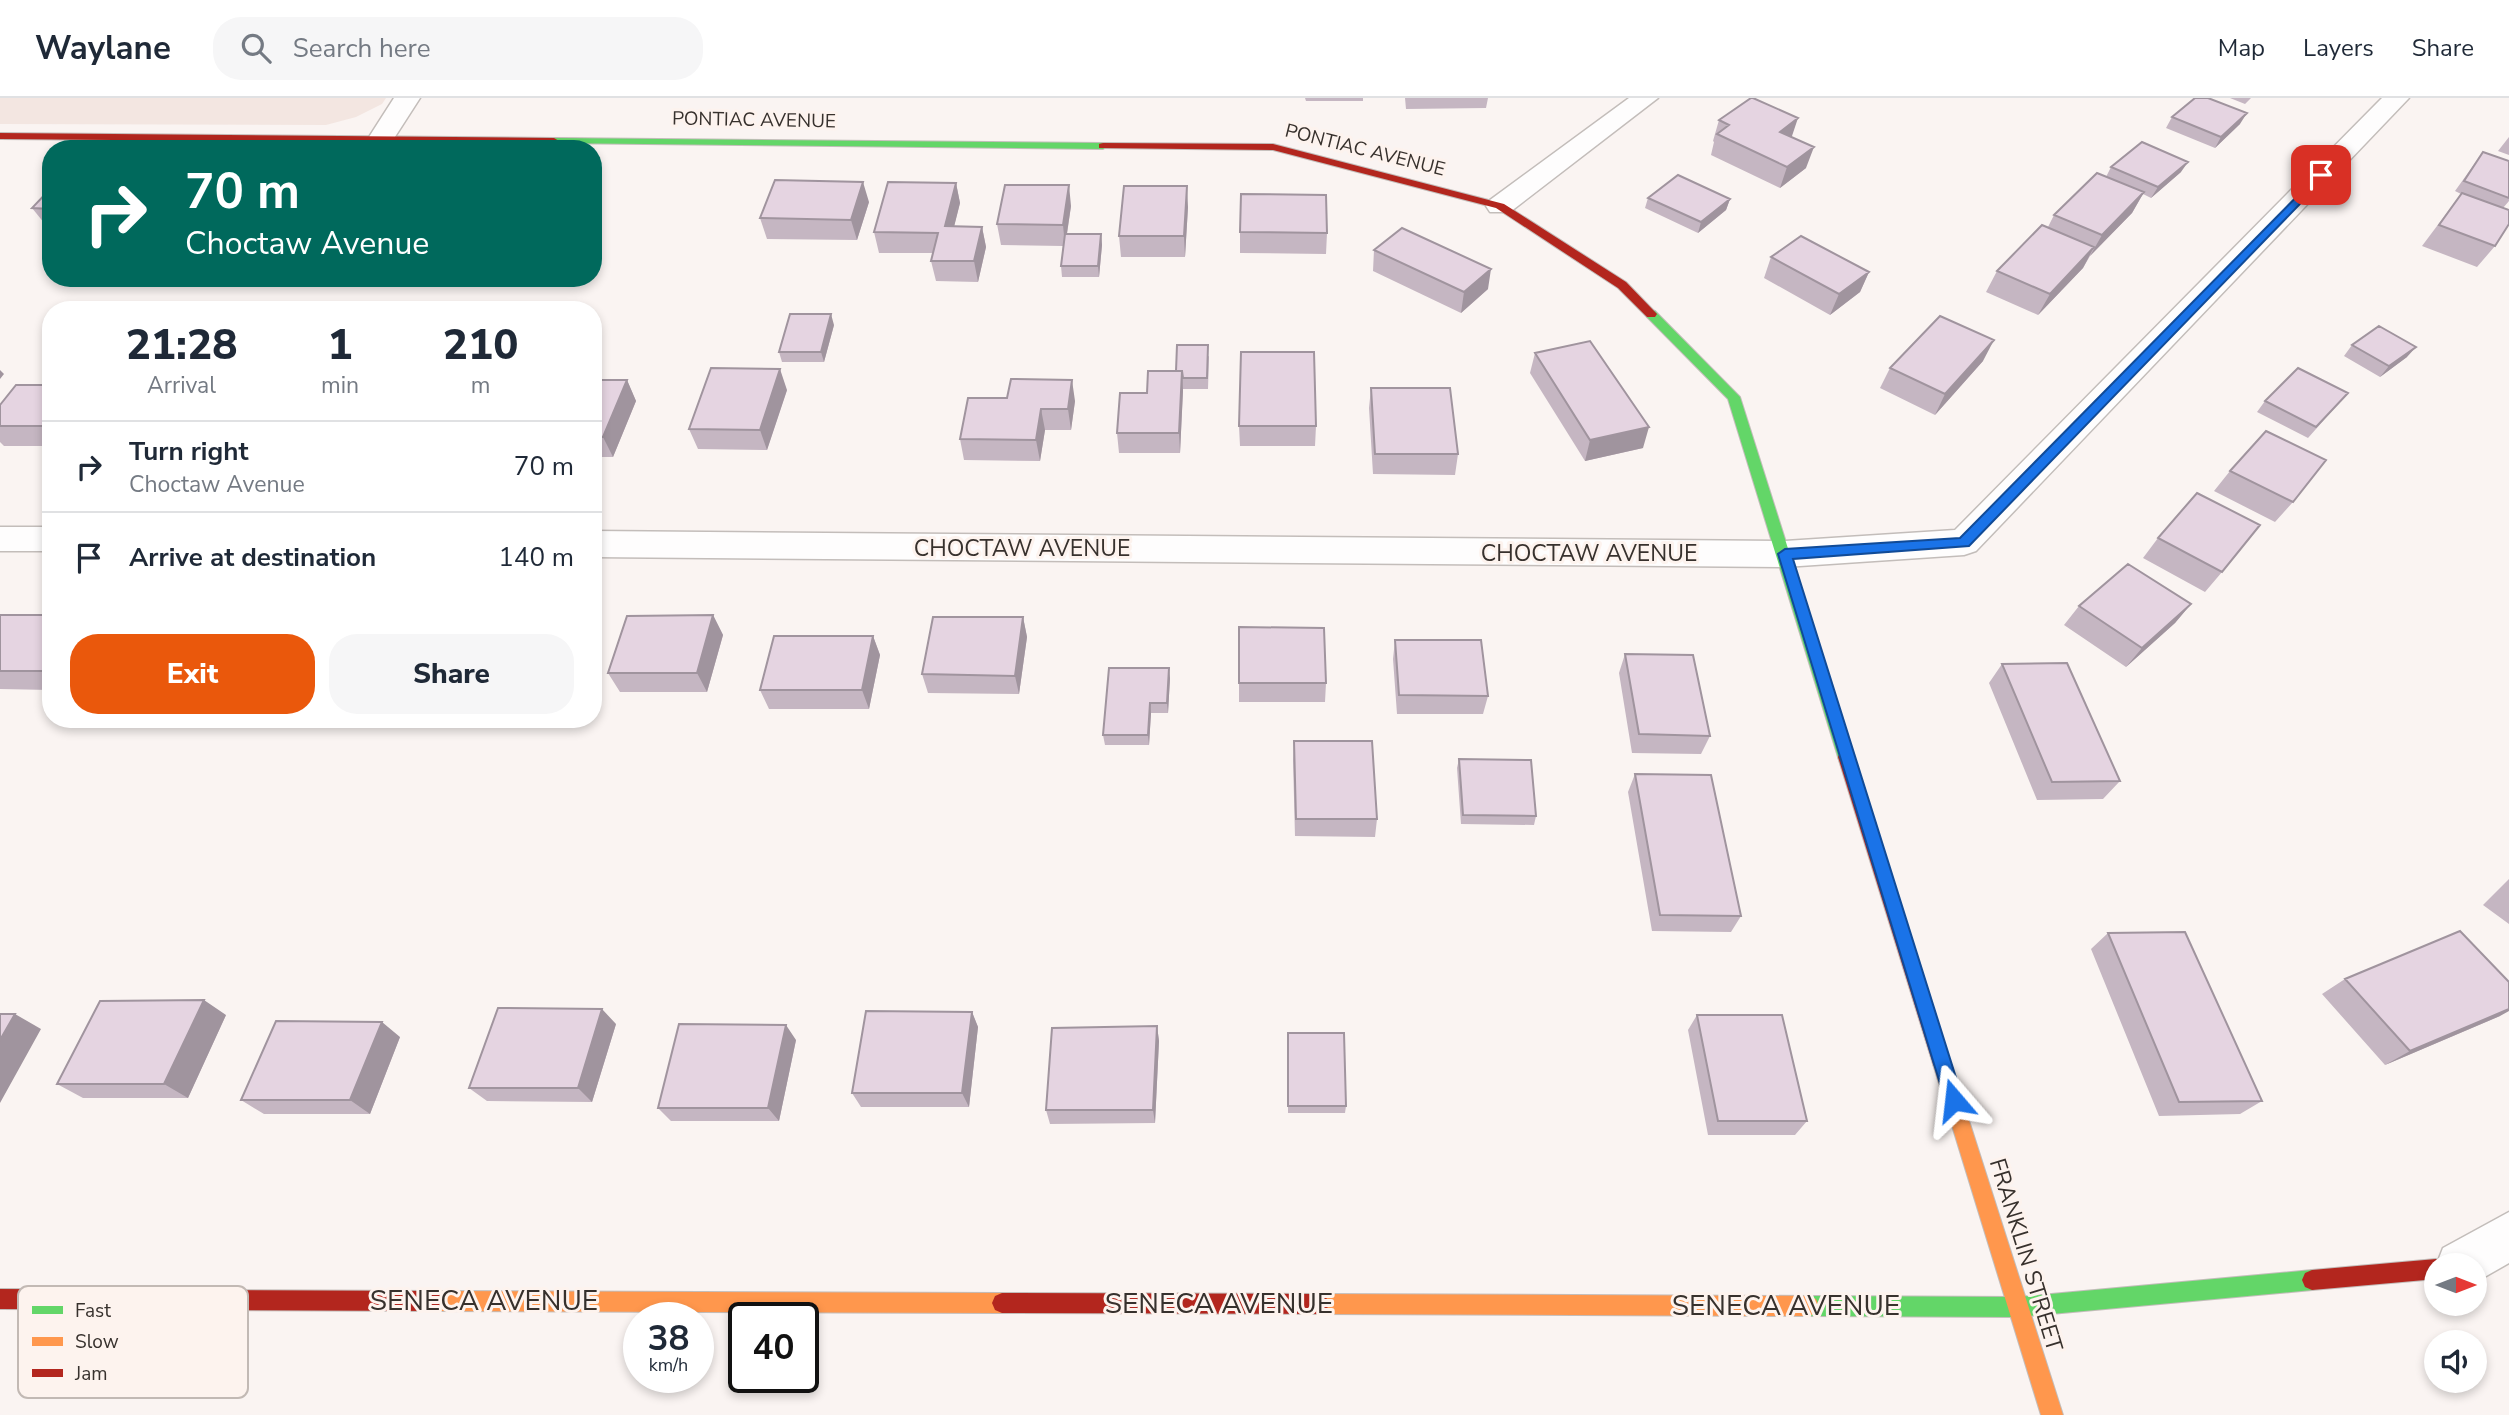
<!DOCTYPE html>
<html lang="en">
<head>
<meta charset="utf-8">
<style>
	body { margin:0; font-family:"Nunito Sans",sans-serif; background:#f6f6f7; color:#1f2937; height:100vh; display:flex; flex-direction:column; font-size:26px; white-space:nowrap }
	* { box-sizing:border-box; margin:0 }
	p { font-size:23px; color:#747a83 }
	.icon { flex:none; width:38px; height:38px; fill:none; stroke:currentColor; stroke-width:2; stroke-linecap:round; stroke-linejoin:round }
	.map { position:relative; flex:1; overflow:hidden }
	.sheet { position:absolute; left:42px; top:203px; width:560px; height:427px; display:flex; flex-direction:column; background:#fff; border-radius:28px; box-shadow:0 4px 10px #0003 }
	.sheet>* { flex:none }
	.guide { position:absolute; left:42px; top:42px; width:560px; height:147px; border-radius:28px; box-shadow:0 4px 10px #0003; background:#00695c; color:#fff; overflow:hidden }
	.needle { width:46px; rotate:90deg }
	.fabs { position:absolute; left:2424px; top:1155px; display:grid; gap:14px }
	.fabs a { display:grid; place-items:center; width:63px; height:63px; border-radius:50%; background:#fff; box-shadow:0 4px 10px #0003; font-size:35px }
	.speed { position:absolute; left:623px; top:1204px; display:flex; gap:14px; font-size:35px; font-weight:700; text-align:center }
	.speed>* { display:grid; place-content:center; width:91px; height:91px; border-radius:50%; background:#fff; box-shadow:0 4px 10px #0003; line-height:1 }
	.speed small { font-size:18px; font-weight:400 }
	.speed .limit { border:4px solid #111; border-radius:10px; background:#fff; color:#111 }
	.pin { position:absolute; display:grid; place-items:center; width:60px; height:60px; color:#fff; margin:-30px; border-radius:14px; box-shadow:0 4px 10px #0006 }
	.me { position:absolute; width:77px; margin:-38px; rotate:343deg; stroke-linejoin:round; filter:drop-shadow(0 0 5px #0008) }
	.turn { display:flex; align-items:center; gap:24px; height:147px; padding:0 28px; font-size:32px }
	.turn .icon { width:91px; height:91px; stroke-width:2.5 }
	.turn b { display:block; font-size:49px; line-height:60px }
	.eta { display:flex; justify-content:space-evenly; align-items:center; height:119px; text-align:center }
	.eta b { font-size:42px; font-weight:800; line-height:49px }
	.button { display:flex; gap:14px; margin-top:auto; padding:14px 28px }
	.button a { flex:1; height:80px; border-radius:28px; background:#ea580c; color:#fff; font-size:28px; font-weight:800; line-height:80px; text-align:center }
	.button a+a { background:#f6f6f7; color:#1f2937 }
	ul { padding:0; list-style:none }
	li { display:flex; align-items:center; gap:21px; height:91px; padding:0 28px; border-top:2px solid #e0e1e3 }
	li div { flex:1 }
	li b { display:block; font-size:26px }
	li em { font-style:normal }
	header { display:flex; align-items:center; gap:42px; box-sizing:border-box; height:98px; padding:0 35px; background:#fff; border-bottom:2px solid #e0e1e3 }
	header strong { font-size:33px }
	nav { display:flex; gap:38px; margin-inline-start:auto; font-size:24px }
	.search { width:490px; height:63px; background:#f6f6f7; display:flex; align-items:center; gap:18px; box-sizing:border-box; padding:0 24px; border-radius:28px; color:#747a83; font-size:26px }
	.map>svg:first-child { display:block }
	.built { fill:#f3e6e1 }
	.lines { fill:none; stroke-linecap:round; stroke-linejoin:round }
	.street-casing { stroke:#c3bdba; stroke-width:3 }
	.fast-casing { stroke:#c3bdba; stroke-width:2 }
	.slow-casing { stroke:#c3bdba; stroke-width:2 }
	.jam-casing { stroke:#c3bdba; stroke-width:2 }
	.street { fill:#fefdfd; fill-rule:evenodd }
	.fast { fill:#63d668; fill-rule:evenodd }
	.slow { fill:#ff974d; fill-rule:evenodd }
	.jam { fill:#b3261e; fill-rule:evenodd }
	.wall { fill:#c5b6c2 }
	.shaded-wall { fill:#a0949e }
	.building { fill:#e5d4e1; stroke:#a0949e; stroke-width:2 }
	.route { fill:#1a73e8; stroke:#114b97; stroke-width:2 }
	.labels { text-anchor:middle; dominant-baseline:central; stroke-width:6; stroke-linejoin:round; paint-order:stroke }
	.far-street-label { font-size:19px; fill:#37312d; stroke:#fdf3ee }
	.street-label { font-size:23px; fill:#37312d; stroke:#fdf3ee }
	.near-street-label { font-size:28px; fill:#37312d; stroke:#fdf3ee }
	.key { fill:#fdf3ee; stroke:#c2b9b4; stroke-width:2 }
	.key-label { font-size:19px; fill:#37312d }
</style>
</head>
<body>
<header>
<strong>Waylane</strong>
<div class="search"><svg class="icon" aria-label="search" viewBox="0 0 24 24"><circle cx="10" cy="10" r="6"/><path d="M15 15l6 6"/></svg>Search here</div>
<nav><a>Map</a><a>Layers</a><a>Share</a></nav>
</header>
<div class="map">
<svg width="2509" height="1317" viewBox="0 0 2509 1317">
	<rect width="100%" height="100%" fill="#faf4f2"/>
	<path class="built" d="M0 0H386L382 6 356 19 326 27 0 26Z"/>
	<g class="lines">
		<g class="street-casing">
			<path id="street" d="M394 0H420L391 45H373L369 39Z
				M1629 0H1658L1510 114H1490L1486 108 1490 102Z
				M2382 0H2409L1976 453 1964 457 1785 469 593 459V433L1785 443 1955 432Z
				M0 429H51V453H0Z
				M2509 1114V1165L2474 1185V1167L2436 1168 2443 1150Z"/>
		</g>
		<g class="fast-casing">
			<path id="fast" d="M554 40 1103 45 1108 48 1103 51 550 45 549 43Z
				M1651 212 1655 213 1740 299 1854 659 1852 664H1840L1838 659 1728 301 1647 219V213Z
				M2312 1172 2319 1175 2322 1182 2319 1189 2312 1192 2018 1219 1809 1218 1802 1215 1799 1208 1802 1201 1809 1198 2018 1199Z"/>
		</g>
		<g class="slow-casing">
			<path id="slow" d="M1942 957 1948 960 1951 966 2063 1317H2041L1933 966 1936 960Z
				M435 1193 1002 1195 1009 1198 1012 1205 1009 1212 1002 1215 435 1213 428 1210 425 1203 428 1196Z
				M1319 1196 1809 1198 1816 1201 1819 1208 1816 1215 1809 1218 1319 1216 1312 1213 1309 1206 1312 1199Z"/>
		</g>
		<g class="jam-casing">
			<path id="jam" d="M0 35 554 40 559 43 554 46 0 41Z
				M1103 45 1273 46 1504 106 1626 184 1657 216 1655 219H1647L1618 190 1496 110 1273 52 1099 50V46Z
				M1846 653 1852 654 1854 659 1951 966 1948 972 1942 975 1936 972 1933 966 1838 659 1840 654Z
				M2436 1161 2444 1167H2436V1181L2312 1192 2305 1189 2302 1182 2305 1175 2312 1172Z
				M0 1191 435 1193 442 1196 445 1203 442 1210 435 1213 0 1211Z
				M1002 1195 1319 1196 1326 1199 1329 1206 1326 1213 1319 1216 1002 1215 995 1212 992 1205 995 1198Z"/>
		</g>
		<use href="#street" class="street"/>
		<use href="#fast" class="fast"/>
		<use href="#slow" class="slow"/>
		<use href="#jam" class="jam"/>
	</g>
	<path class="wall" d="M1305 0H1363V3H1306Z
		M1405 0H1488L1486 10 1406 11Z
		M2230 0H2251L2245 6Z
		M2172 19 2240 26 2215 50 2166 30Z
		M1719 22 1792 39 1806 70 1780 90 1711 57 1714 44 1713 43Z
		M2509 39V57L2498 53Z
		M2483 54 2509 63V103L2503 110 2495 148 2477 169 2422 148 2461 96 2455 93Z
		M2111 69 2181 74 2151 100 2143 96 2132 115 2090 158 2083 170 2038 217 1986 194 1997 173 2048 129 2054 117 2106 79Z
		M956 85 960 105 954 128 982 129 986 149 978 184 936 183 931 163 933 155H879L874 134Z
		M51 90V131H49L32 110Z
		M1648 100 1730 101 1726 112 1698 135 1645 110Z
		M869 104 857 142 767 141 760 120Z
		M1071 108 1067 136H1101L1102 147 1099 179H1062L1061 168 1063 148 1001 147 997 126Z
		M1188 109 1185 159H1121L1119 138Z
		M1240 134 1327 135 1326 156 1240 155Z
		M1374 152 1488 191 1461 215 1373 173Z
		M1771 159 1869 174 1860 194 1830 217 1764 180Z
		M834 227 824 264H782L779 254Z
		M2352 247 2407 259 2380 279 2344 258Z
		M1535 255 1643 350 1585 363 1530 275Z
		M1209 258 1208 291H1183L1180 355H1119L1117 335 1147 295 1176 273Z
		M1983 263 1935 317 1880 290 1890 270Z
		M593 282H627L636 303 613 359H593Z
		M51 287V348H4L0 344V307Z
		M1371 290 1458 356 1455 377 1373 376 1369 310Z
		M787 292 767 352 698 351 689 331Z
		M968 300 1075 303 1071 332H1045L1040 363 964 362 960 341Z
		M2265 303 2339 305 2308 340 2257 314Z
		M1239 328H1316L1315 348H1240Z
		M2230 373 2293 404 2275 424 2214 393Z
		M2158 440 2222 474 2205 494 2143 460Z
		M2191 506 2175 525 2126 569 2064 527 2079 508Z
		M0 517H51V592L0 591Z
		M713 517 723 537 707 594H620L608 575Z
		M1023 519 1027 539 1019 596 928 595 922 576Z
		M1239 529 1326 585 1325 604H1239Z
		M873 538 880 557 869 611H769L760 592Z
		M1395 542 1488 598 1483 616H1397L1393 561Z
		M1625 556 1710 638 1701 656 1632 655 1619 575Z
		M2002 566 2120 683 2103 701 2037 702 1989 585Z
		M1170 580 1168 615H1151L1149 647H1105L1103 637Z
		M270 621H373L372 622Z
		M1294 643 1377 721 1375 739 1295 738 1293 662Z
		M1459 661 1536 718 1534 727 1461 726 1457 670Z
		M1635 676 1741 818 1731 834 1652 833 1628 694Z
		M2509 781V826L2483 807Z
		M2108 835 2262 1003 2240 1016 2159 1018 2091 851Z
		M2345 881 2500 918 2385 967 2322 896Z
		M972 914 978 929 969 1009H861L852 995Z
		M226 917 188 1000H83L57 986Z
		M1697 917 1807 1023 1795 1037H1708L1688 932Z
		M616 926 592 1004 487 1003 469 990Z
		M1157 928 1159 943 1155 1025 1050 1026 1046 1012Z
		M1288 935 1346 1008 1345 1015H1288Z
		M400 939 370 1016H264L241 1002Z
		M796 942 779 1023H671L658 1010Z"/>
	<path class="shaded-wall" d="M2247 15 2240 26 2215 50 2221 39Z
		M1798 20 1791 41 1780 34Z
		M1814 49 1806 70 1780 90 1787 69Z
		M2188 64 2181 74 2151 100 2158 89Z
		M863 84 869 104 857 142 851 122Z
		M956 85 960 105 949 149 945 128Z
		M1069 87 1071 108 1065 148 1063 127Z
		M1187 88 1188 109 1185 159 1184 138Z
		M2144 94 2132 115 2090 158 2102 137Z
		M1730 101 1726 112 1698 135 1701 124Z
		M982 129 986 149 978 184 974 163Z
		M1101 136 1102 147 1099 179 1098 168Z
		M2094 149 2083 170 2038 217 2050 196Z
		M1491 171 1488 191 1461 215 1464 194Z
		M1869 174 1860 194 1830 217 1839 196Z
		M831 216 834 227 824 264 821 254Z
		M1994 242 1983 263 1935 317 1945 296Z
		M2416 249 2407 259 2380 279 2389 268Z
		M780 271 787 292 767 352 760 332Z
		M0 272 4 276 0 281Z
		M1182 273 1183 293 1180 355 1179 335Z
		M627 282 636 303 613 359 603 339Z
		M1072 282 1075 303 1071 332 1068 311Z
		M1041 311 1045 332 1040 363 1036 342Z
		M1649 329 1643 350 1585 363 1590 342Z
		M2191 506 2175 525 2126 569 2142 550Z
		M713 517 723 537 707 594 697 575Z
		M1023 519 1027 539 1019 596 1015 578Z
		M873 538 880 557 869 611 862 592Z
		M51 560V580L43 573Z
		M1169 570 1170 580 1168 615 1167 605Z
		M1150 605 1151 615 1149 647 1148 637Z
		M204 902 226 917 188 1000 164 986Z
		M602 911 616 926 592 1004 578 990Z
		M2509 911V913L2500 918 2385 967 2410 953Z
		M972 914 978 929 969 1009 962 995Z
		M15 916 41 931 0 1005V942Z
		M382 924 400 939 370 1016 350 1002Z
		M786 927 796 942 779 1023 768 1010Z
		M1157 928 1159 943 1155 1025 1153 1012Z"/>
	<path class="building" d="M1751 0H1753L1798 20 1780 34 1814 49 1787 69 1717 36 1729 27 1719 22Z
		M2195 0H2208L2247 15 2221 39 2172 19Z
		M2142 44 2188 64 2158 89 2111 69Z
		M2483 54 2509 63V100L2464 83Z
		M2097 75 2144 94 2102 137 2054 117Z
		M1678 77 1730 101 1701 124 1648 100Z
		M775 82 863 84 851 122 760 120Z
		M888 84 956 85 945 128 982 129 974 163H931L938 135 874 134Z
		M1005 87H1069L1063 127 997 126Z
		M1124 88H1187L1184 138H1119Z
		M51 90V111L32 110Z
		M2462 95 2509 112V126L2495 148 2439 127Z
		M1241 96 1326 97 1327 135 1240 134Z
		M2042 127 2094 149 2050 196 1997 173Z
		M1402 130 1491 171 1464 194 1374 152Z
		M1065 136H1101L1098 168H1061Z
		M1801 138 1869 174 1839 196 1771 159Z
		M790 216H831L821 254H779Z
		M1940 218 1994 242 1945 296 1890 270Z
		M2379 228 2416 249 2389 268 2352 247Z
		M1590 243 1649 329 1590 342 1535 255Z
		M1177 247H1208L1207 280H1183L1182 273H1176Z
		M1241 254H1314L1316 328H1239Z
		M711 270 780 271 760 332 689 331Z
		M2298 270 2348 295 2316 329 2265 303Z
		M1148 273H1182L1179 335H1117L1120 295H1147Z
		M1011 281 1072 282 1068 311H1041L1036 342 960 341 968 300H1007Z
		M593 282H627L603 339H593Z
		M16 287H51V328H0V307Z
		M1371 290H1450L1458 356H1375Z
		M2266 333 2326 362 2293 404 2230 373Z
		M2197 395 2260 427 2222 474 2158 440Z
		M2128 466 2191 506 2142 550 2079 508Z
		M0 517H51V560L43 573H0Z
		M713 517 697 575H608L627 518Z
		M933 519H1023L1015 578 922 576Z
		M1239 529 1324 530 1326 585H1239Z
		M774 538H873L862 592H760Z
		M1395 542H1481L1488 598 1399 597Z
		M1625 556 1693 557 1710 638 1639 636Z
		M2067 565 2120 683 2052 684 2002 566Z
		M1109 570H1169L1167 605H1150L1148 637H1103Z
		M1294 643H1372L1377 721H1296Z
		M1459 661 1531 662 1536 718 1463 717Z
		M1635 676 1711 677 1741 818 1660 817Z
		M2460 833 2509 884V911L2410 953 2345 881Z
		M2185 834 2262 1003 2179 1004 2108 835Z
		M204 902 164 986H57L100 903Z
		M498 910 602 911 578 990H469Z
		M866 913 972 914 962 995H852Z
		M0 916H15L0 942Z
		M1697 917H1782L1807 1023H1718Z
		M276 923 382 924 350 1002H241Z
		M679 926 786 927 768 1010H658Z
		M1157 928 1153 1012H1046L1052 930Z
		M1288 935H1344L1346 1008H1288Z"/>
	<path class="route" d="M2321 74 2327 77 2325 80 1969 448 1793 461 1963 1002 1960 1008 1954 1011 1947 1008 1945 1002 1778 456 1785 451 1960 440Z"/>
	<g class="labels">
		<g class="far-street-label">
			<text transform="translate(754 22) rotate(1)">PONTIAC AVENUE</text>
			<text transform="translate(1365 52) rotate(14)">PONTIAC AVENUE</text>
		</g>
		<g class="street-label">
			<text x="1022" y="450">CHOCTAW AVENUE</text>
			<text x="1589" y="455">CHOCTAW AVENUE</text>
			<text transform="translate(2026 1157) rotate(73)">FRANKLIN STREET</text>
		</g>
		<g class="near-street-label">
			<text x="484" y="1203">SENECA AVENUE</text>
			<text x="1219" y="1206">SENECA AVENUE</text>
			<text x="1786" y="1208">SENECA AVENUE</text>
		</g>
	</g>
	<rect x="18" y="1188" width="230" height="112" rx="10" class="key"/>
	<rect x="32" y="1208" width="31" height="8" fill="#63d668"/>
	<rect x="32" y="1239" width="31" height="9" fill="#ff974d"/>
	<rect x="32" y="1271" width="31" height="8" fill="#b3261e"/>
	<g class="key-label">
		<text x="75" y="1219">Fast</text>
		<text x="75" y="1250">Slow</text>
		<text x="75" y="1282">Jam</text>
	</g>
</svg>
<div class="fabs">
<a><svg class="needle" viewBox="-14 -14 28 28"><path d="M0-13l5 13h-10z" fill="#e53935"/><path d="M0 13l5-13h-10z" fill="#747a83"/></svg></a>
<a><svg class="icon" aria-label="sound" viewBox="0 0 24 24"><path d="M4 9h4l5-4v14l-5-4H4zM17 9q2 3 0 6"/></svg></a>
</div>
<div class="speed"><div>38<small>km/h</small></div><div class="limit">40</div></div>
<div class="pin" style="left:2321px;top:77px;background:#d93025"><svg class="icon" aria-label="arrive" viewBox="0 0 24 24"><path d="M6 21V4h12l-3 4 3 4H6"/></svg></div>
<svg class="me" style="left:1954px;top:1002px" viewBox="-20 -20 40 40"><path d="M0-17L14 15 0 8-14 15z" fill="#1a73e8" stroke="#fff" stroke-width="4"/></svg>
<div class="guide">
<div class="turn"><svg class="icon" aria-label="right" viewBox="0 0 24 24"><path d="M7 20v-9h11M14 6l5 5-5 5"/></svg><div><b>70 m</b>Choctaw Avenue</div></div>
</div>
<section class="sheet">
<div class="eta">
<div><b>21:28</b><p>Arrival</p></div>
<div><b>1</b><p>min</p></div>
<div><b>210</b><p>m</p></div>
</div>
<ul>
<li><svg class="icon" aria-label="right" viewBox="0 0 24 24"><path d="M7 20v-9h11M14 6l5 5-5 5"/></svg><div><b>Turn right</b><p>Choctaw Avenue</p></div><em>70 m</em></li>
<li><svg class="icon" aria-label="arrive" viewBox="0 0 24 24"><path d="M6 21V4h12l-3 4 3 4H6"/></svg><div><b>Arrive at destination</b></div><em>140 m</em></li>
</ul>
<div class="button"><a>Exit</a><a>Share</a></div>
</section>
</div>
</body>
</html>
